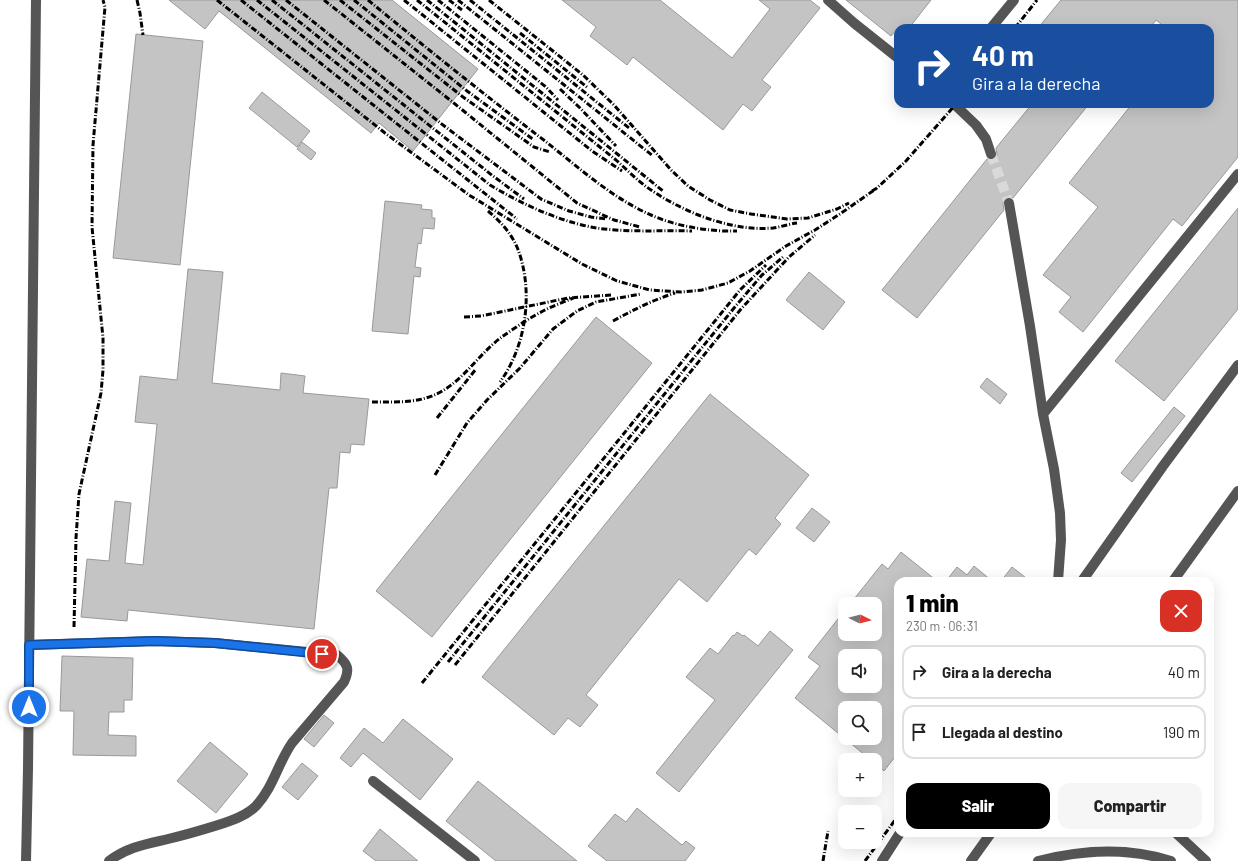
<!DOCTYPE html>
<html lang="es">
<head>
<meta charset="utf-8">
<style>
	body { margin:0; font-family:Barlow,sans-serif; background:#f6f6f6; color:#222; height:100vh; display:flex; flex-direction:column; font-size:15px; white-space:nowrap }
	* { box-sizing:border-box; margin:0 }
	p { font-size:13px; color:#767676 }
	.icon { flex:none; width:22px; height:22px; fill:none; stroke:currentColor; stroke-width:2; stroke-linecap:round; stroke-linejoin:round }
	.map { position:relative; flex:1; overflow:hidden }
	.panel { position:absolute; left:894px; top:577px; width:320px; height:260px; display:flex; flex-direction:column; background:#fff; border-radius:12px; box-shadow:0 4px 16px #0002 }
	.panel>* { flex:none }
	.banner { position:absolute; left:894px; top:24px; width:320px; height:84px; border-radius:12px; box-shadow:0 4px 16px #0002; background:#1a4fa0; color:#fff; overflow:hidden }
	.needle { width:26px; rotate:96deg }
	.controls { position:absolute; left:838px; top:597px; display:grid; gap:8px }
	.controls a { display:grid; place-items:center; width:44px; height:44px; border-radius:8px; background:#fff; box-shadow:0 4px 16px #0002; font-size:20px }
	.pin { position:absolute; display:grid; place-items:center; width:34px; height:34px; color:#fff; margin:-17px; border:2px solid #fff; border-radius:50%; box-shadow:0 1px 4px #0007 }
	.me { position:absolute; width:44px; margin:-22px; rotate:0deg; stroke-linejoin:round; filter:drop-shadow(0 0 3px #0008) }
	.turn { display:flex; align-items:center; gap:14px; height:84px; padding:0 12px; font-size:18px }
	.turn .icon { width:52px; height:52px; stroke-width:2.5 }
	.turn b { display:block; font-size:28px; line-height:34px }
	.round { display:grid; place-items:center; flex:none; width:42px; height:42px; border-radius:12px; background:#f6f6f6 }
	.headline { display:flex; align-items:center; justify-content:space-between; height:68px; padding:0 12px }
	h1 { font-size:24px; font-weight:800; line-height:30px; color:#000 }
	.primary-button { display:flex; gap:8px; margin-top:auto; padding:8px 12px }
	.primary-button a { flex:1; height:46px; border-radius:12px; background:#000; color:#fff; font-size:16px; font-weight:800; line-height:46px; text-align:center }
	.primary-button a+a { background:#f6f6f6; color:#222 }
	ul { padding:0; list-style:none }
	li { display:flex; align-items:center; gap:12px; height:54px; margin:0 8px 6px; padding:0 4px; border:2px solid #e0e0e0; border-radius:12px }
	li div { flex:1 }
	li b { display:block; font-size:15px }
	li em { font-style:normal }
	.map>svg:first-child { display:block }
	.building { fill:#c4c4c4; stroke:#999; fill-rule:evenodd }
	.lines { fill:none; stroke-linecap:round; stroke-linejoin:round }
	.minor-tunnel { stroke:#d9d9d9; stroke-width:10; stroke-dasharray:10 5; stroke-linecap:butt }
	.minor { stroke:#555; stroke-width:10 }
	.rail { stroke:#000; stroke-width:3; stroke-dasharray:6 2 1 2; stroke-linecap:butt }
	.route-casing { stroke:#114b97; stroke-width:10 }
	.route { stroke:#1a73e8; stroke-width:7 }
</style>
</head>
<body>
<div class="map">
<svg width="1238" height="861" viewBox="0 0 1238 861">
	<rect width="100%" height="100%" fill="#fff"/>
	<path class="building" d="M169 0H392L478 69 413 151 379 123 371 133 219 11 205 29Z
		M562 0H660L732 58 770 9 759 0H810L820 8 762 80 771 87 752 111 743 104 723 130 633 57 627 65 590 36 596 27Z
		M846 0H931L909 28H898L891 36Z
		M1061 0H1238V157L1182 226 1173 219 1083 332 1059 312 1071 297 1043 275 1098 207 1069 183 1132 104H1210V28H1166L1156 20 1150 28H1038Z
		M136 34 203 41 180 265 113 258Z
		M262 92 310 131 297 147 249 108Z
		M1032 104H1089L1013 198 1008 197 1005 198 1003 204 1004 210 917 318 882 290 987 159 993 160 996 158 997 155 996 148Z
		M302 142 316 153 311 160 297 149Z
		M385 201 422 205 421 209 432 210V218H435L434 229 423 228 421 244 418 243 415 267 421 268 420 277 414 276 408 334 372 331Z
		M1238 208V309L1164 401 1115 361Z
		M188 269 223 272 212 383 280 390 281 373 305 376 303 393 369 399 364 445 351 444 350 453 340 452 337 488H329L314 629 128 610 127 621 81 617 87 559 109 561 115 501 131 503 125 563 143 565 157 424 135 422 140 376 177 380Z
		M809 272 845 302 823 330 786 300Z
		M596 317 652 363 432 637 376 591Z
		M987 378 1007 394 1000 404 980 387Z
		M710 394 809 475 775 518 781 524 756 555 749 549 707 602 679 579 586 695 598 705 580 727 568 718 554 735 482 677Z
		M1174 407 1185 416 1132 482 1121 473Z
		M812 508 830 522 814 542 796 528Z
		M901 552 937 581H898V753L884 771 875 763V760H871L795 698 820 666 808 657 845 610V634H875V604H850L882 564 888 569ZM845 656H875V686H845ZM845 708H875V738H845Z
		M974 566 992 581H946L957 567 967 575Z
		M1012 567 1030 581H1001Z
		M770 631 793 650 679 792 656 773 715 700 686 677 710 648 718 654 733 635 734 636 737 632 743 636 744 635 758 646Z
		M62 656 133 658 132 700H124V712H109L108 735 136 736V756L73 755 74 711H60Z
		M324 715 334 723 314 747 304 739Z
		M403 719 453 759 420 800 363 753 351 767 340 758 364 728 383 743Z
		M210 742 248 774 216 813 177 781Z
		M302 763 318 776 298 800 282 787Z
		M478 781 577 861H496L446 821Z
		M637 808 682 845 686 841 695 848 685 861H607L588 846 615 814 626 822Z
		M380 829 418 861H376L363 851Z"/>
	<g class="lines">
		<path class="minor-tunnel" d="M991 154 1009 203"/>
		<path class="minor" d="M828 0 854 23 898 58
			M991 28 1014 0
			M954 104 976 125 986 139 991 154
			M1009 203 1030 326 1043 414 1054 469 1060 513 1061 540 1058 581
			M1043 414 1238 174
			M1082 581 1163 466 1238 365
			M1173 581 1238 491
			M29 645 155 641 215 643 337 655C348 664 350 669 344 682L292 743C278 763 273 788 256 806 246 816 231 821 218 825 202 830 185 835 168 839 146 844 127 847 109 861
			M373 781 475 861
			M1176 833 1206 861
			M26 861 28 769 36 0
			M882 861 900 833
			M971 861 991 833
			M1038 861C1081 850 1128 847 1171 861"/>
		<path class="rail" d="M137 0 140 13 143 35
			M217 0 385 133 469 195 582 264 617 281 650 290 681 292 702 290 728 283 750 271 786 246 815 230 840 214 877 188
			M241 0 517 219
			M257 0 490 185C520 203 556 220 591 227 622 233 660 230 692 231
			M272 0 493 176 524 199
			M286 0 443 125 541 199 569 211 591 217 606 219
			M324 0 455 104 577 203 614 220 640 227
			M340 0 463 97 534 147 550 152
			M354 0 467 91 534 140
			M368 0C426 48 485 95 545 141 578 167 612 198 651 215 675 226 710 232 737 231
			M404 0 592 151 622 171
			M417 0 616 160C625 168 634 177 644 185 678 210 729 232 773 228 781 227 789 224 797 223
			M427 0 663 191
			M438 0 546 87 558 100
			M449 0 462 10
			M458 0 653 156
			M470 0 629 128
			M489 0 583 75 614 105 671 170 688 186 710 200 730 210 751 214 787 219 808 218 837 209 849 203
			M1015 28 1037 0
			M520 33 588 88
			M560 89 580 108 616 146
			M872 191 877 188 906 161 956 104
			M488 211C500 221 511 233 517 247 534 289 527 345 500 382
			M464 317 481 316 568 298 611 295
			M613 321C633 310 653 300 675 293
			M372 402C390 402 409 403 426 398 458 389 474 359 499 339 513 329 529 318 545 310 555 305 566 301 576 297
			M437 418 476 369
			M435 475 467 423 487 400 520 368 553 329 577 311 596 302 641 294
			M74 627 76 538 79 494 101 393 103 370V338L92 227 93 145 105 7 103 0
			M448 662 734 308 762 275 783 257
			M455 665 741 309 789 257 815 235
			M422 683 740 290 766 265
			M823 861 828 831
			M865 861 898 816"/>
	</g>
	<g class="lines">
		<g class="route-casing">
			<path id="route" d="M29 707V645L155 641 215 643 322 654"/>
		</g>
		<use href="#route" class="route"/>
	</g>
</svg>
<div class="controls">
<a><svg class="needle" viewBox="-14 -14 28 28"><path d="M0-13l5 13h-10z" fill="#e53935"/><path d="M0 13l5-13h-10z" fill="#767676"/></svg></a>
<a><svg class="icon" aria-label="sound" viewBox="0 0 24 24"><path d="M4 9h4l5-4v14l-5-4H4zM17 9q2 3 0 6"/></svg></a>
<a><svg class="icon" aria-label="search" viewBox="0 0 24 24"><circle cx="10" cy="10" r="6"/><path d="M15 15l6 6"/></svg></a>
<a>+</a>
<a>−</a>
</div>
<div class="pin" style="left:322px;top:654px;background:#d93025"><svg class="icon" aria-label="arrive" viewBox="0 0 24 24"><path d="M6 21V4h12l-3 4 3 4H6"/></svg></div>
<svg class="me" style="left:29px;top:707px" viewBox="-20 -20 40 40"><circle r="17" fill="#1a73e8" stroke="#fff" stroke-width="3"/><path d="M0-11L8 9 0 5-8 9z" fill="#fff"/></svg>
<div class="banner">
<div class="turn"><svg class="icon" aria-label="right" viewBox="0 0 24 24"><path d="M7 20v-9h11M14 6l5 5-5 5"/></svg><div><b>40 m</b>Gira a la derecha</div></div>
</div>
<section class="panel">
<div class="headline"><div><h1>1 min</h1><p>230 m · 06:31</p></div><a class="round" style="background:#d93025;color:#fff"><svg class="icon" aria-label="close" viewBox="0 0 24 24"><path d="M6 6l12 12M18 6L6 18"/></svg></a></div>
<ul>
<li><svg class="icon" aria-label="right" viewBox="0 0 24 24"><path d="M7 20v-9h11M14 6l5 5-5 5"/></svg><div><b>Gira a la derecha</b></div><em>40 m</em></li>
<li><svg class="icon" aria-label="arrive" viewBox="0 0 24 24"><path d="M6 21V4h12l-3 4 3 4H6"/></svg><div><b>Llegada al destino</b></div><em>190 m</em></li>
</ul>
<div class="primary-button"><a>Salir</a><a>Compartir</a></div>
</section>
</div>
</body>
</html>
